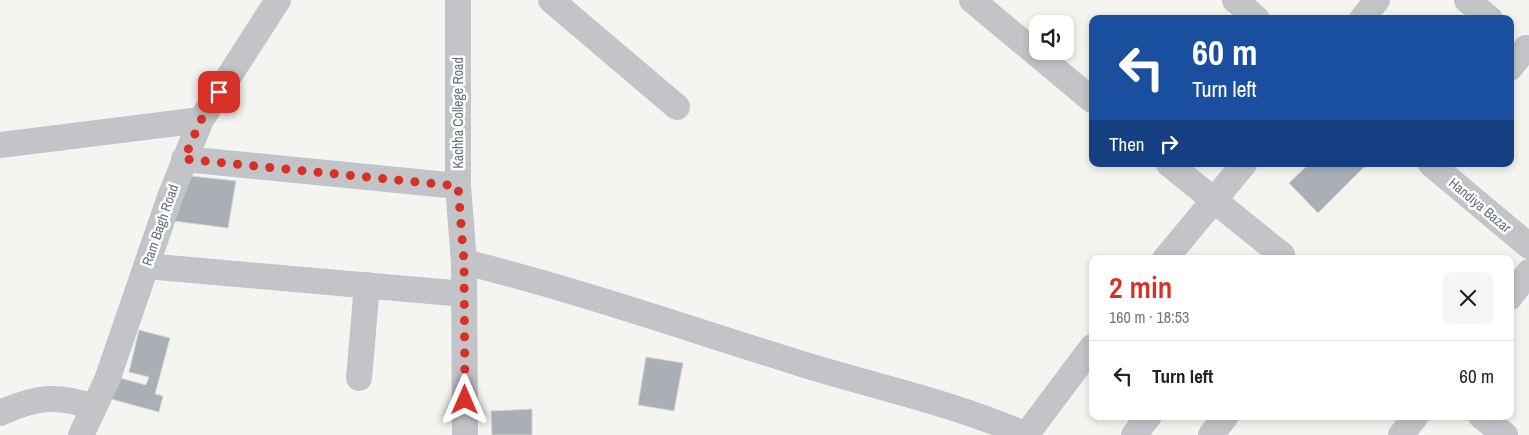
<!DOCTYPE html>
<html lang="en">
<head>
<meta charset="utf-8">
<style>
	body { margin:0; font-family:"Archivo Narrow",sans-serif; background:#f6f6f6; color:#222; height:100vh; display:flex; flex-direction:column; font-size:19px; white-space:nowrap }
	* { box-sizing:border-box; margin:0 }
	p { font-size:16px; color:#767676 }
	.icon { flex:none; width:28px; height:28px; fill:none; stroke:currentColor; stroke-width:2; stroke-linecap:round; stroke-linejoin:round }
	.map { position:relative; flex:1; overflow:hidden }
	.panel { position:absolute; left:1089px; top:255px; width:425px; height:165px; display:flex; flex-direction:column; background:#fff; border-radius:10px; box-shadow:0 2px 8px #0003 }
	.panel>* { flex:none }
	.top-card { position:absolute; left:1089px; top:15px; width:425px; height:152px; border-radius:10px; box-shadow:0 2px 8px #0003; background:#1a4fa0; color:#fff; overflow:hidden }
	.buttons { position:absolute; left:1029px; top:15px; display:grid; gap:10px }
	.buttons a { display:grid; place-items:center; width:45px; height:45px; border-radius:10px; background:#fff; box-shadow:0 2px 8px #0003; font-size:25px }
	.pin { position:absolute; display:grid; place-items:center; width:42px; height:42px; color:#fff; margin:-21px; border-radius:10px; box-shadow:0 2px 8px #0006 }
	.me { position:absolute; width:55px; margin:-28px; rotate:0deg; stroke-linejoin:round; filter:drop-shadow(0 0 4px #0008) }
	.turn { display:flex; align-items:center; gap:18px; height:105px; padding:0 20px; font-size:22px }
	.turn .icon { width:65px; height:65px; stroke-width:2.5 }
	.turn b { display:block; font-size:35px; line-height:42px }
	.then { display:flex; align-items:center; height:48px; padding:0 20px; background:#0003; gap:10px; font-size:19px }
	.round { display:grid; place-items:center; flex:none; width:52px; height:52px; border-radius:10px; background:#f6f6f6 }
	.summary { display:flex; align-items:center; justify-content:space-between; height:85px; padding:0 20px }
	h1 { font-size:30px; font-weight:600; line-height:38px; color:#d93025 }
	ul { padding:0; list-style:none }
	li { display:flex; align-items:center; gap:15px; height:70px; padding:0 20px; border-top:1px solid #e0e0e0 }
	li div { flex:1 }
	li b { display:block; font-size:19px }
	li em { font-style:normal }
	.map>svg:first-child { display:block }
	.building { fill:#a9afb5; stroke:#d5d5d3 }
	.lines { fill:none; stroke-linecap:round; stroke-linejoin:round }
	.minor { stroke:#c2c4c8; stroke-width:26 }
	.route { stroke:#d93025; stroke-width:9; stroke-dasharray:0 16.2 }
	.labels { text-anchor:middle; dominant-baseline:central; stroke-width:5; stroke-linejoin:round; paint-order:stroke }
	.street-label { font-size:14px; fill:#657180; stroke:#fff }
</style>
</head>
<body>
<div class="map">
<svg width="1529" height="435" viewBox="0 0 1529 435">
	<rect width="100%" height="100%" fill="#f4f4f1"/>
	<path class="building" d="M1309 164H1367L1318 213 1289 183Z
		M182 175 236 181 228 228 166 220Z
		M139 330 170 338 155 394 163 396 159 412 111 399 116 377 146 385 149 377 129 372Z
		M646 357 683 363 674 411 638 405Z
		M532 409V435H492L491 411Z"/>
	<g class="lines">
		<path class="minor" d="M458 0V186L464 262 465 435
			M551 0 677 107
			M972 0 1092 100
			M1235 0 1257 19
			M1467 0 1490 19
			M1362 19 1377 0
			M1510 68 1526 48
			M0 145 201 120
			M184 159 458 186
			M1169 164 1282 255
			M1431 164 1529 246
			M1165 259 1244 164
			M464 262C578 290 689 329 802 364 876 387 954 403 1026 435
			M146 266 464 294
			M1510 297 1529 272
			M359 378 367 285
			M0 413C36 397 56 394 94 407
			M1481 416 1505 435
			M81 435 107 380 170 197 201 120 278 0
			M1026 435 1092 347
			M1134 435 1149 416
			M1211 435 1226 416
			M1401 435 1416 416"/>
	</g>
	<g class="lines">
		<path class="route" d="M219 92 201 120 184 159 458 186 464 262 465 400"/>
	</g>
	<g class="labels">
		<g class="street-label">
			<text transform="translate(458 113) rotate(-90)">Kachha College Road</text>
			<text transform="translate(1480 205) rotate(40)">Handiya Bazar</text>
			<text transform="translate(160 225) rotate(-71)">Ram Bagh Road</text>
		</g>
	</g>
</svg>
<div class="buttons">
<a><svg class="icon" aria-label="sound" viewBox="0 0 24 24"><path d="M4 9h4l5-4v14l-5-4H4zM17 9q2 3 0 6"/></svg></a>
</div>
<div class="pin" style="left:219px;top:92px;background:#d93025"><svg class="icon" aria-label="arrive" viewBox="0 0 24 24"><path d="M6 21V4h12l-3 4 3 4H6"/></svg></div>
<svg class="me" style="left:465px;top:400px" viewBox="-20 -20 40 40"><path d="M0-17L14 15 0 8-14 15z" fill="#d93025" stroke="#fff" stroke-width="4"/></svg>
<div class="top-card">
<div class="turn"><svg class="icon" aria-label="left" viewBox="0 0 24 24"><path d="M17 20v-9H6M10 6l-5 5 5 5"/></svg><div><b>60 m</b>Turn left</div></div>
<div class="then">Then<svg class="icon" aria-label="right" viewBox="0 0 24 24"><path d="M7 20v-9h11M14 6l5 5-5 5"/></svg></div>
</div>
<section class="panel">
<div class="summary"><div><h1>2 min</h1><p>160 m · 18:53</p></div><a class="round"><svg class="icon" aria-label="close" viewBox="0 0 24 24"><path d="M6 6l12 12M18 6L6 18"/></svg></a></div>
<ul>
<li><svg class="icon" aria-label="left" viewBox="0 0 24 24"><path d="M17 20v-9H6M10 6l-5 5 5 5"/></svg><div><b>Turn left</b></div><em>60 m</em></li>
</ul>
</section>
</div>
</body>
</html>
